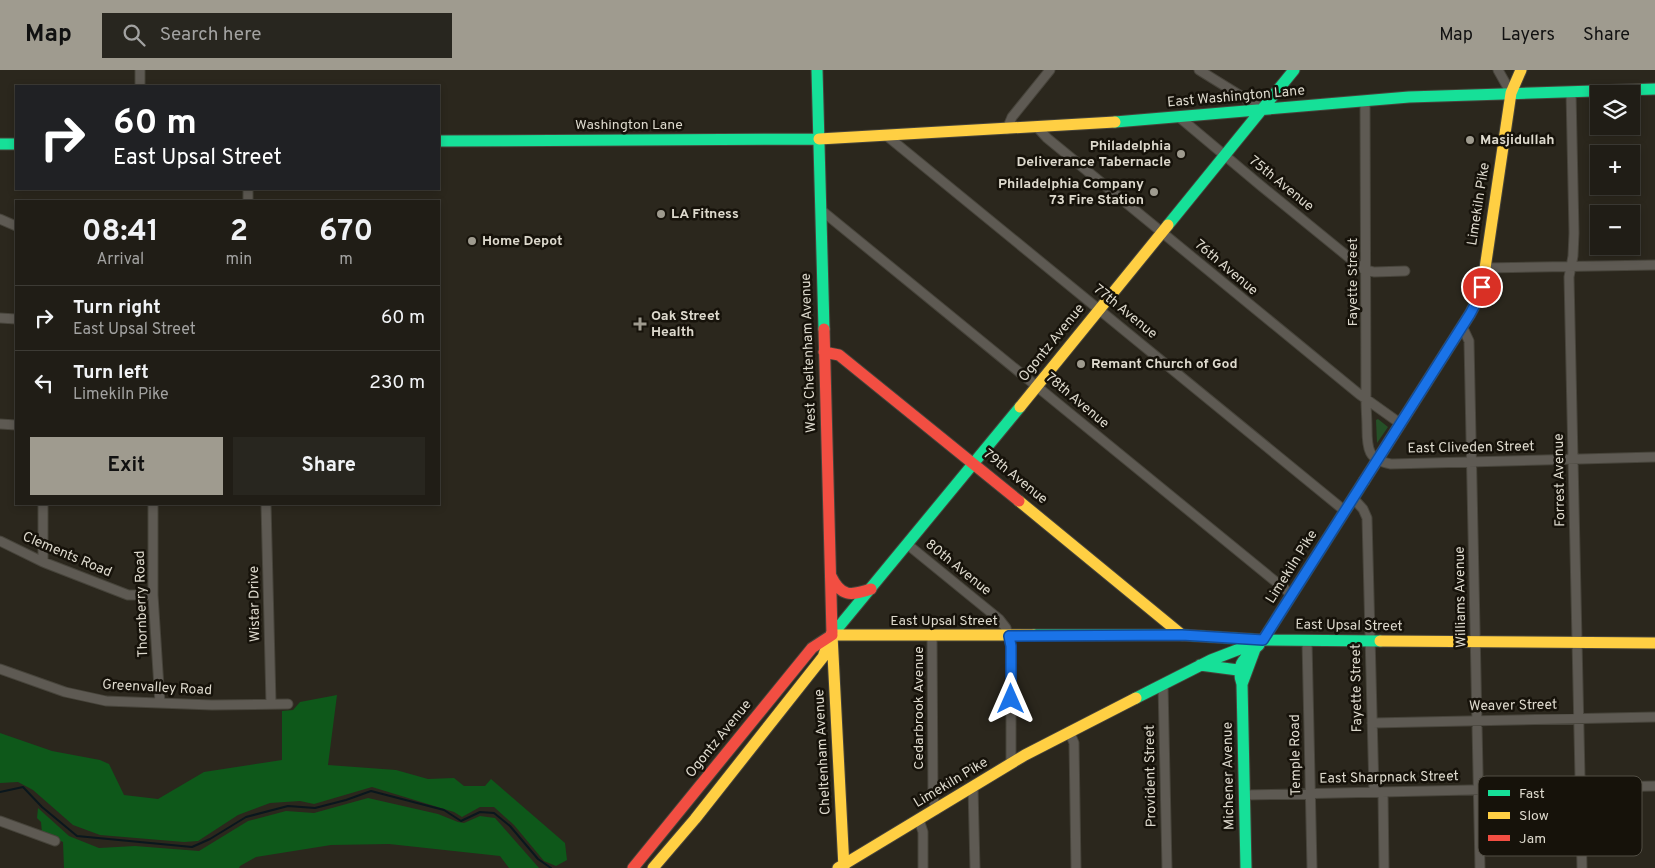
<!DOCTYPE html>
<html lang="en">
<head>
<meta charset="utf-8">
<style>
	body { margin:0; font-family:Overpass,sans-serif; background:#28261f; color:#f1f3f6; height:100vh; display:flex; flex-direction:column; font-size:19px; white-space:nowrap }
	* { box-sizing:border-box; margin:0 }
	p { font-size:16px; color:#a2a2a1 }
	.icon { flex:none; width:28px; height:28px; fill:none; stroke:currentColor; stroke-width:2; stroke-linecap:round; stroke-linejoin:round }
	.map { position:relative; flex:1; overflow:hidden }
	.side { position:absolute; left:15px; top:130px; width:425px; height:305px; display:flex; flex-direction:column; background:#201d16; border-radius:0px; box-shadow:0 2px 8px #0003,0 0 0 1px #3d3b35 }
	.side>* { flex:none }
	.top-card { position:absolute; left:15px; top:15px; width:425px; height:105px; border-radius:0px; box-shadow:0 2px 8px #0003,0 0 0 1px #3d3b35; background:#202124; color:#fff; overflow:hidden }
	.buttons { position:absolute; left:1590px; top:15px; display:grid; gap:10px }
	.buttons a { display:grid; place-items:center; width:50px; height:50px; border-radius:0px; background:#201d16; box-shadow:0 2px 8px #0003,0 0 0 1px #3d3b35; font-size:25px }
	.pin { position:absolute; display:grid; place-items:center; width:42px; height:42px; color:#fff; margin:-21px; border:2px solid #fff; border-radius:50%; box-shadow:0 1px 5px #0007 }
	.me { position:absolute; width:55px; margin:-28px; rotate:0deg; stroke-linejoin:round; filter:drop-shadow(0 0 4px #0008) }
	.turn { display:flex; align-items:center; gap:18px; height:105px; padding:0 15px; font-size:22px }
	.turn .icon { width:65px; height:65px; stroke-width:2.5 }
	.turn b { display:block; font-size:35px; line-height:42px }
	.eta { display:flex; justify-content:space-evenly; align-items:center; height:85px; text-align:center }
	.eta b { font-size:30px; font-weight:700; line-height:35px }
	.button { display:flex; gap:10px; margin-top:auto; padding:10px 15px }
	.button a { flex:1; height:58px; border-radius:0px; background:#9f9b8f; color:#111; font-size:20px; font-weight:700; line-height:58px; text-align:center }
	.button a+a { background:#28261f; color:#f1f3f6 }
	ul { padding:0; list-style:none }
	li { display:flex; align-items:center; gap:15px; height:65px; padding:0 15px; border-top:1px solid #3d3b35 }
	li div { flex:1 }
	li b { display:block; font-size:19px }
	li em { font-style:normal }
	header { display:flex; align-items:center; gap:30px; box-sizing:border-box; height:70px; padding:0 25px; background:#9f9b8f; color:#111 }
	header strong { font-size:24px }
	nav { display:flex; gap:28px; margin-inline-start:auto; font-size:18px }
	.search { width:350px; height:45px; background:#28261f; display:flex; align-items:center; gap:12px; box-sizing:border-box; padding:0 18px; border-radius:0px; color:#a2a2a1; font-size:19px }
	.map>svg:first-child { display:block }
	.green { fill:#255027 }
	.forest { fill:#0e581a }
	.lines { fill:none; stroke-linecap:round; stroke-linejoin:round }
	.stream { stroke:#0a171d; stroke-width:2 }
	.street-casing { stroke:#47443b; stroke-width:11 }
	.fast-casing { stroke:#47443b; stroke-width:13 }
	.slow-casing { stroke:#47443b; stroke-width:13 }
	.jam-casing { stroke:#47443b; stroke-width:13 }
	.street { stroke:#5e5a53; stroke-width:9 }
	.fast { stroke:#16e098; stroke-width:11 }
	.slow { stroke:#ffcf43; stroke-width:11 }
	.jam { stroke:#f24e42; stroke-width:11 }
	.route-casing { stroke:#114b97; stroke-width:12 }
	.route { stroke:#1a73e8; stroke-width:9 }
	.poi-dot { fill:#9f9b8f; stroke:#16120a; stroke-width:2 }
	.labels { text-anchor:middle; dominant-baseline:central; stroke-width:5; stroke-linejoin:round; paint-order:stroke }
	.street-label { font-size:14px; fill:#ddd9cd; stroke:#16120a }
	.poi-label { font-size:14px; font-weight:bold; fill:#ddd9cd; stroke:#16120a; text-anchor:start }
	.key { fill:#16120a; stroke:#524e44; stroke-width:1 }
	.key-label { font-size:14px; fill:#ddd9cd }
</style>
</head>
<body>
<header>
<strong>Map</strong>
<div class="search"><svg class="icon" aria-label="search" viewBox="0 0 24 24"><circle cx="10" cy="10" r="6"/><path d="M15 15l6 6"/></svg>Search here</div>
<nav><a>Map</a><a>Layers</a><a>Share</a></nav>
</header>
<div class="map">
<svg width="1655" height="798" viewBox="0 0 1655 798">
	<rect width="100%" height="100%" fill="#2b271d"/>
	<path class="green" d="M1378 349 1388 357 1377 373 1376 350Z"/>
	<path class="forest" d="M337 625 328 695 396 700 428 709 454 708 464 716H485L491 709 565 773 567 790 556 796 544 791 514 755 494 737H480L462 747 454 742 372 717 314 734 300 731 270 733 238 745 198 771 184 772 100 765 73 755 33 720 18 712 0 713V663L52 681 100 690 109 694 124 725 158 729 204 702 282 690V641L293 640 300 632Z
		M368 728 438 744 458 752 464 753 480 746 495 748 539 798H509L500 786 389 774 331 775 256 787 240 796 239 798H64L63 772 42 763 41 752 37 748 38 738 69 766 99 778 135 776 199 781 248 751 286 741 314 743Z"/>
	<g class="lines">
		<path class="stream" d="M0 722 23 717 42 737 77 766 192 777 210 769 246 747 288 736 315 738 346 730 371 721 444 740 461 751 480 742 494 743 510 756 538 789 551 798"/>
		<g class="street-casing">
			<path id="street" d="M140 0V16
				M1199 0 1262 39
				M1498 0 1511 23
				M1571 22 1574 163 1573 186 1569 207 1582 798
				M1365 31 1366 330C1366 339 1367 349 1367 358 1367 379 1368 390 1391 394L1655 387
				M1179 47 1260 115 1363 199 1374 202 1405 201
				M1038 58 1047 68 1359 324 1401 354
				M1007 59 1012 47 1050 0
				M887 66 1345 441
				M248 119V131
				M821 140 1292 525
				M0 149 16 156
				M1485 198 1655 195
				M0 248 16 249
				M1462 256 1469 271 1480 798
				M0 354 16 355
				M1353 428 1363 439 1367 448 1374 722
				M43 434V492
				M153 434V525L160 633
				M266 434 271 633
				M0 471 43 492 128 525H153
				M907 474 999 549 1006 558 1011 576V694
				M932 566 933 727 936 740
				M1307 571 1312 798
				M0 599 65 622 106 631 212 635 288 634
				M1163 614 1167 798
				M1372 653 1655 647
				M1070 663 1074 673 1076 798
				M973 717 975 798
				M1383 722 1384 798
				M1244 725 1655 716
				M919 750 923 762V798
				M0 751 55 771"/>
		</g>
		<g class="fast-casing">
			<path id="fast" d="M817 0 824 259
				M1115 52 1409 27 1655 19
				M439 71 819 69
				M0 74H16
				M1168 155 1294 0
				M832 565 1020 337
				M1034 565H1182L1263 570 1380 571
				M1200 595 1238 600
				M1242 614 1255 579
				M1136 628 1211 590 1263 570 1364 411
				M1246 798 1242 614C1235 593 1245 588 1259 575"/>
		</g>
		<g class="slow-casing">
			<path id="slow" d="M819 69 1115 52
				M1020 337 1168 155
				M1364 411 1470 244 1478 229 1483 212 1511 23 1521 0
				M1019 431 1182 565
				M1380 571 1655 573
				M653 798 695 749 823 587 832 563
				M838 798 1025 685 1136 628
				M844 798 832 565H1034"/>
		</g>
		<g class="jam-casing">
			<path id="jam" d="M824 259 832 563
				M824 282 839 285 1019 431
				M831 506C841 527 851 526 871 519
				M633 798 812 578 832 565"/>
		</g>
		<use href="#street" class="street"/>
		<use href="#fast" class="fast"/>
		<use href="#slow" class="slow"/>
		<use href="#jam" class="jam"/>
	</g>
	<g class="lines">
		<g class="route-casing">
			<path id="route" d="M1011 629V576L1009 566 1182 565 1263 570 1470 244 1478 229 1482 217"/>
		</g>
		<use href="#route" class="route"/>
	</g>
	<g class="poi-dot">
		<circle cx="1470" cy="70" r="5"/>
		<circle cx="1181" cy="84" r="5"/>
		<circle cx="1154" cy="122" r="5"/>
		<circle cx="661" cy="144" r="5"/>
		<circle cx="472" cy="171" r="5"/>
		<path d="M637.5 246.5h5v5h5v5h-5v5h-5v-5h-5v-5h5z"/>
		<circle cx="1081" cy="294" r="5"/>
	</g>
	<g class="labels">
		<g class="street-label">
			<text transform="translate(1236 27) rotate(-5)">East Washington Lane</text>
			<text x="629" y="55">Washington Lane</text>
			<text transform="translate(1281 114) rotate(39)">75th Avenue</text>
			<text transform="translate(1479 134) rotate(-81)">Limekiln Pike</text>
			<text transform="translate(1226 198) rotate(40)">76th Avenue</text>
			<text transform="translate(1353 212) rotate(-90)">Fayette Street</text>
			<text transform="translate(1125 242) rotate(39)">77th Avenue</text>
			<text transform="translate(1052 273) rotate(-51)">Ogontz Avenue</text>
			<text transform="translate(809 283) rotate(-92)">West Cheltenham Avenue</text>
			<text transform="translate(1077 331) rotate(40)">78th Avenue</text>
			<text transform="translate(1471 378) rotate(-1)">East Cliveden Street</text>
			<text transform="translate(1015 407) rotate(39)">79th Avenue</text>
			<text transform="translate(1560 410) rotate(-91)">Forrest Avenue</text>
			<text transform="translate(67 485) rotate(23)">Clements Road</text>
			<text transform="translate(1292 497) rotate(-58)">Limekiln Pike</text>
			<text transform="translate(958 498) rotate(39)">80th Avenue</text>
			<text transform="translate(1461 527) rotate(-91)">Williams Avenue</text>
			<text transform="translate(142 534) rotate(-92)">Thornberry Road</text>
			<text transform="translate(255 534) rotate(-91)">Wistar Drive</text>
			<text x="944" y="551">East Upsal Street</text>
			<text transform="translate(1349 556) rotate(1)">East Upsal Street</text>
			<text transform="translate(157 618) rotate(3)">Greenvalley Road</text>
			<text transform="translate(1357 618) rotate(-91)">Fayette Street</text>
			<text transform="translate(1513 636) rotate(-1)">Weaver Street</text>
			<text transform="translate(919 638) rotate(-90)">Cedarbrook Avenue</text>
			<text transform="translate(719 669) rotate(-51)">Ogontz Avenue</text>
			<text transform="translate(823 682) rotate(-93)">Cheltenham Avenue</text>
			<text transform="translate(1296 685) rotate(-91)">Temple Road</text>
			<text transform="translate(1151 706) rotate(-91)">Provident Street</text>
			<text transform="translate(1229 706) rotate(-91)">Michener Avenue</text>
			<text transform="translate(1389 708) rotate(-1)">East Sharpnack Street</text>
			<text transform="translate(951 713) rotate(-31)">Limekiln Pike</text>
		</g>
		<g class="poi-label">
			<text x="1480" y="70">Masjidullah</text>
			<text x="1171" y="76" text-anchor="end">Philadelphia<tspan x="1171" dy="16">Deliverance Tabernacle</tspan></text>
			<text x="1144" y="114" text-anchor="end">Philadelphia Company<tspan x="1144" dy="16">73 Fire Station</tspan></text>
			<text x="671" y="144">LA Fitness</text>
			<text x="482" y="171">Home Depot</text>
			<text x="651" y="246">Oak Street<tspan x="651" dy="16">Health</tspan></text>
			<text x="1091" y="294">Remant Church of God</text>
		</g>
	</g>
	<rect x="1478" y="706" width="164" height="80" rx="8" class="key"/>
	<rect x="1488" y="720" width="22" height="6" fill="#16e098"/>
	<rect x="1488" y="742" width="22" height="7" fill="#ffcf43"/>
	<rect x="1488" y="765" width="22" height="6" fill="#f24e42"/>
	<g class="key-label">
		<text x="1519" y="728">Fast</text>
		<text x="1519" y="750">Slow</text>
		<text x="1519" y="773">Jam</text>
	</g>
</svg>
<div class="buttons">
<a><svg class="icon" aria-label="layers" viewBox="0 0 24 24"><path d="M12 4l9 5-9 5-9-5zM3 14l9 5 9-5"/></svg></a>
<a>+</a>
<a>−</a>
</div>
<div class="pin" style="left:1482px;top:217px;background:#d93025"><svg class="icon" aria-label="arrive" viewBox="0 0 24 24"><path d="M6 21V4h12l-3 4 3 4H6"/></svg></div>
<svg class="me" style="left:1011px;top:629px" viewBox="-20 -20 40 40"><path d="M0-17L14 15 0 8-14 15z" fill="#1a73e8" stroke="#fff" stroke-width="4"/></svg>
<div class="top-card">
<div class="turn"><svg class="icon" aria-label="right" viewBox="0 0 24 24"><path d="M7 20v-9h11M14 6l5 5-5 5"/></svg><div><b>60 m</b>East Upsal Street</div></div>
</div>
<section class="side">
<div class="eta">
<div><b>08:41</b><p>Arrival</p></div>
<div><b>2</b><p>min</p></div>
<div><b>670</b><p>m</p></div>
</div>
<ul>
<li><svg class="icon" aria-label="right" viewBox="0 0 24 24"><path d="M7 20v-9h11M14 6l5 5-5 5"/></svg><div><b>Turn right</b><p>East Upsal Street</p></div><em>60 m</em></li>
<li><svg class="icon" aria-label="left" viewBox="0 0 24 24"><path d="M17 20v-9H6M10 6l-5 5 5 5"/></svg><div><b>Turn left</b><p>Limekiln Pike</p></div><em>230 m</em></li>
</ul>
<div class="button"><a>Exit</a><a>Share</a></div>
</section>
</div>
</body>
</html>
